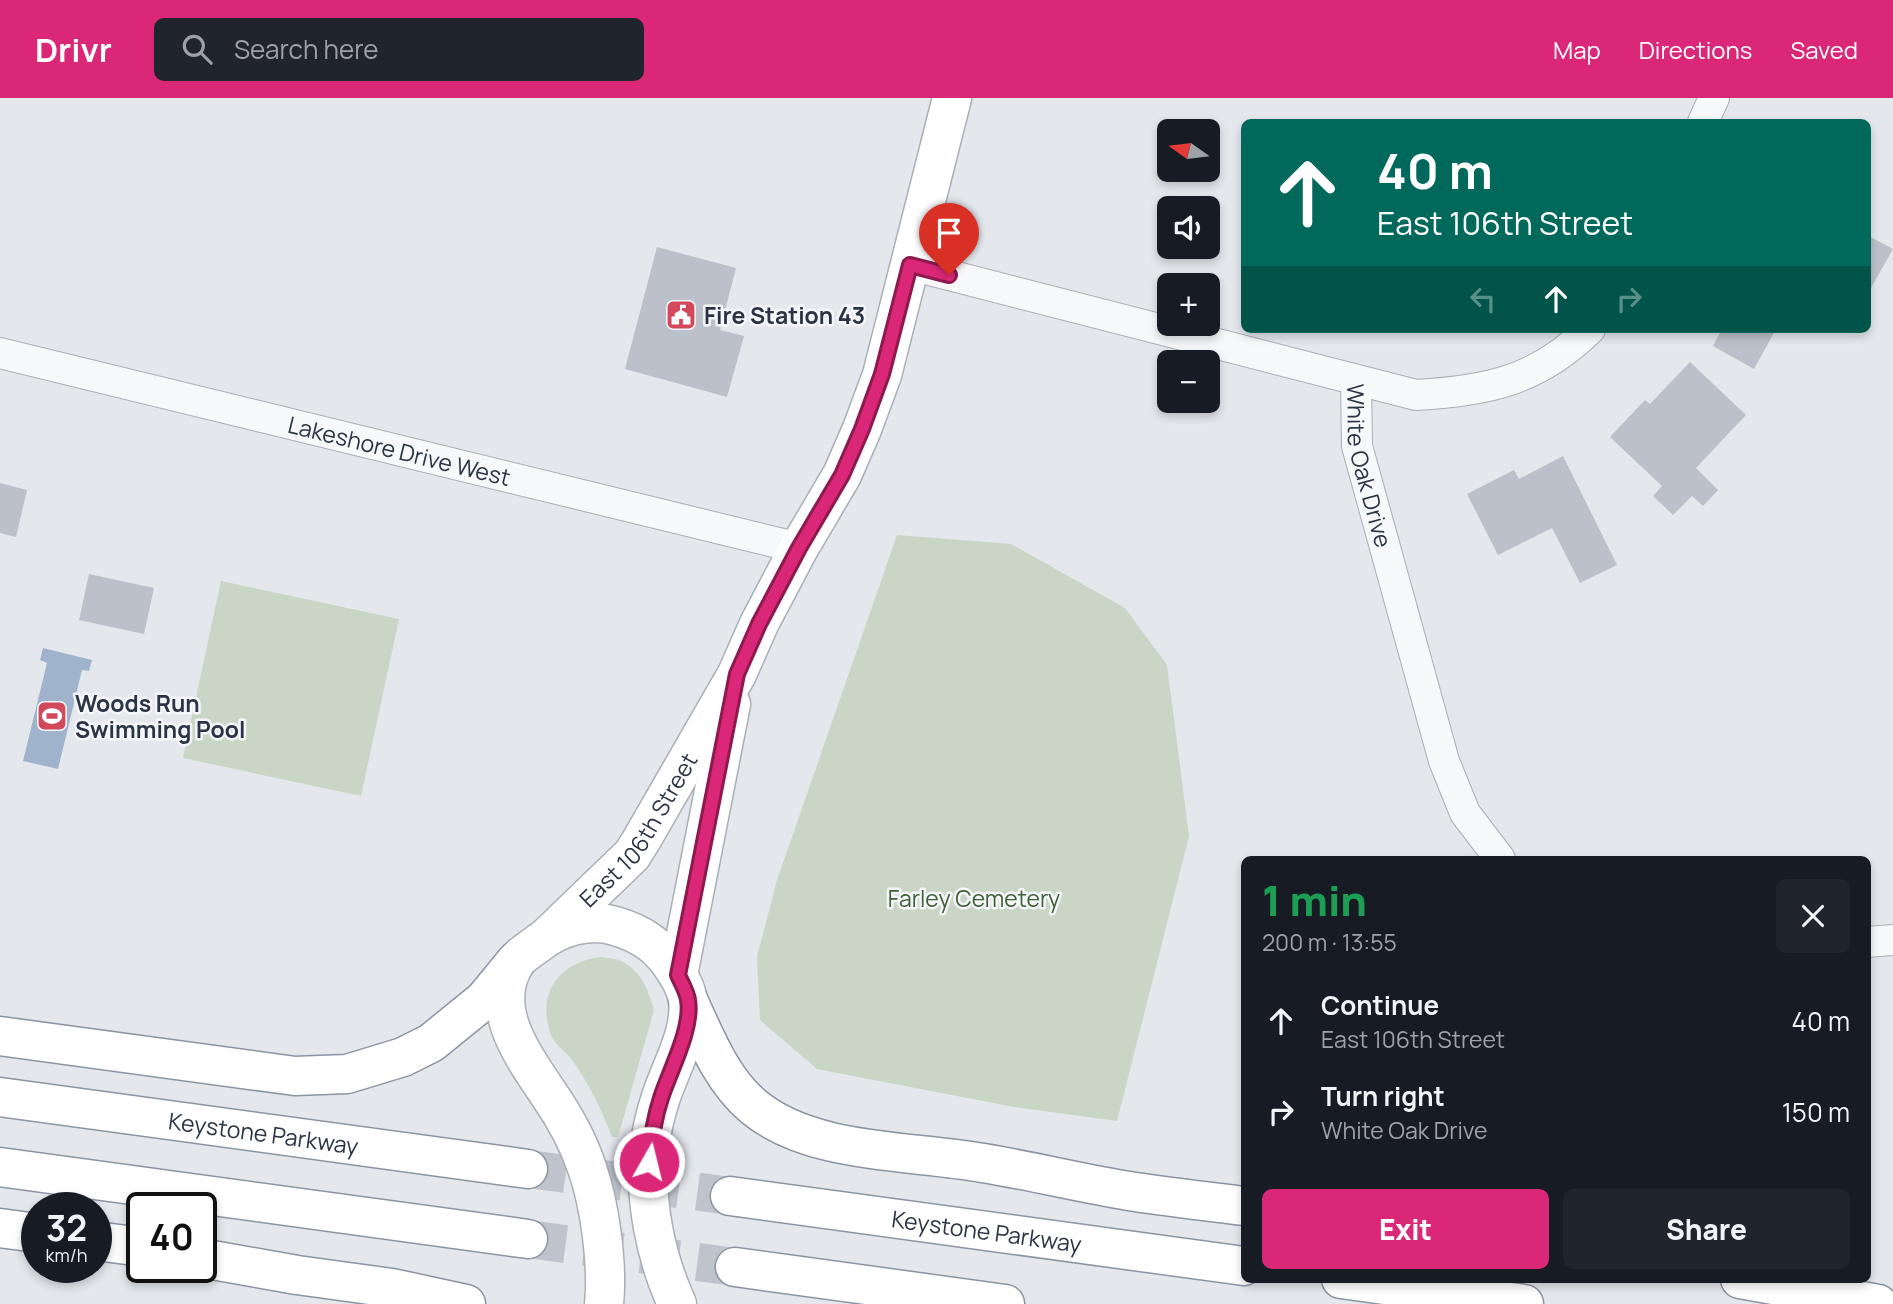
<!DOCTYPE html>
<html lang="en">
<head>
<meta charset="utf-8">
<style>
	body { margin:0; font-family:Manrope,sans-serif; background:#20242c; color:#f1f3f6; height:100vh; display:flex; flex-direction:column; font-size:26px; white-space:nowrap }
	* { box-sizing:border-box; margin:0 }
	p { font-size:23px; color:#9ea1a6 }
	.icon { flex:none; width:38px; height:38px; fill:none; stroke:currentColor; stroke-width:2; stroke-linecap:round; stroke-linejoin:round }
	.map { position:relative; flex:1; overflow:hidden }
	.sheet { position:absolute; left:1241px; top:758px; width:630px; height:427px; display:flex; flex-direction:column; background:#171b24; border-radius:10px; box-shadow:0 4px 10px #0003 }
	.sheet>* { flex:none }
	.top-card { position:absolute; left:1241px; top:21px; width:630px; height:214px; border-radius:10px; box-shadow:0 4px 10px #0003; background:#00695c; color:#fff; overflow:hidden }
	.needle { width:46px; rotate:284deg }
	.buttons { position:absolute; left:1157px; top:21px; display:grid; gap:14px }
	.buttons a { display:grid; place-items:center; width:63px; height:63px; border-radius:10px; background:#171b24; box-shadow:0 4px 10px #0003; font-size:35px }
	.speed { position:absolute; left:21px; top:1094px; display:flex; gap:14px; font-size:35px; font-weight:700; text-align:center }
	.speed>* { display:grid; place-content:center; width:91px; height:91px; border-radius:50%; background:#171b24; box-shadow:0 4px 10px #0003; line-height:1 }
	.speed small { font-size:18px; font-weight:400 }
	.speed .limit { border:4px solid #111; border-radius:10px; background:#fff; color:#111 }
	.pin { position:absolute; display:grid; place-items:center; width:60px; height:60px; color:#fff; margin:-72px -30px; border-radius:50% 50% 50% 0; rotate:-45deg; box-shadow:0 0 7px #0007 }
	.pin .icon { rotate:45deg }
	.me { position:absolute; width:77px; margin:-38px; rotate:8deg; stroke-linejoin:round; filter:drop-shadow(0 0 5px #0008) }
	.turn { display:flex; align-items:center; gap:24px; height:147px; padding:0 21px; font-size:32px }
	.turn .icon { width:91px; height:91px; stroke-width:2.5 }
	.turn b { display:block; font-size:49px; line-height:60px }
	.lanes { display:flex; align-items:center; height:66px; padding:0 21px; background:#0003; justify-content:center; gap:35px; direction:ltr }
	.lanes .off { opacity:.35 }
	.round { display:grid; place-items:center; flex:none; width:74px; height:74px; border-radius:10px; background:#20242c }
	.overview { display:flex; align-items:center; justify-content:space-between; height:119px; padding:0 21px }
	h1 { font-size:42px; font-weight:800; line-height:52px; color:#1e9e55 }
	.cta { display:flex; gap:14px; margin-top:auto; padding:14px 21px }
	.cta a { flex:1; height:80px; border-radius:10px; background:#db2777; color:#fff; font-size:28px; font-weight:800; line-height:80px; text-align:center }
	.cta a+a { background:#20242c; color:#f1f3f6 }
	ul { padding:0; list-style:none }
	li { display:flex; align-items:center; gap:21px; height:91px; padding:0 21px }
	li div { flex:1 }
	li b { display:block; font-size:26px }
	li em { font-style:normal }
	header { display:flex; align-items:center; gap:42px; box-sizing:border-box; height:98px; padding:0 35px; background:#db2777; color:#fff }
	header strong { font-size:33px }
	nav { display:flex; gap:38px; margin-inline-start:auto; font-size:24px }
	.search { width:490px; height:63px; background:#20242c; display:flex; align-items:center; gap:18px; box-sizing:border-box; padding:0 24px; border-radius:10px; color:#9ea1a6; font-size:26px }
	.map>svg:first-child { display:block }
	.green { fill:#c9d6c5 }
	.water { fill:#9fb4cc }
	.building { fill:#bbc0ca }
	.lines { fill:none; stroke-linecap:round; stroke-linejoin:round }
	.highway-tunnel { stroke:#bfc3cb; stroke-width:38; stroke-dasharray:38 19; stroke-linecap:butt }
	.street-casing { stroke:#a9aeb7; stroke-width:32 }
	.secondary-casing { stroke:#a9aeb7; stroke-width:41 }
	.highway-casing { stroke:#8b94a3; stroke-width:41 }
	.street { stroke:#f7f8fa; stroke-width:30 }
	.secondary { stroke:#fff; stroke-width:38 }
	.highway { stroke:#fff; stroke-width:38 }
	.route-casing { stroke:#8e194d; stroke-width:18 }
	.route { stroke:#db2777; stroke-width:12 }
	.labels { text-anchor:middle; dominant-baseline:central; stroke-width:5; stroke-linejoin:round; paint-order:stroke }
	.poi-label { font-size:23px; font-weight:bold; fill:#2b3445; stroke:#f4f6f9; text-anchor:start }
	.street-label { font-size:23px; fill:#2b3445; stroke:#f4f6f9 }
	.park-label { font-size:23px; fill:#3f6138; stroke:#f4f6f9 }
</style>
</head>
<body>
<header>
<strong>Drivr</strong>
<div class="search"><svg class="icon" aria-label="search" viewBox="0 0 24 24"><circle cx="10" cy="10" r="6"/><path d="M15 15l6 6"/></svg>Search here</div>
<nav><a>Map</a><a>Directions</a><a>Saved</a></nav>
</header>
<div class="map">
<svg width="1893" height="1206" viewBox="0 0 1893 1206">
	<rect width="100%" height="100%" fill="#e4e7ec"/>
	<path class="green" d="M897 437 1011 446 1125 510 1167 567 1189 738 1117 1023 1014 1009 817 971 760 922 757 859 777 782Z
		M221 483 399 521 361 698 183 660Z
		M600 859C607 860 617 860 623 864 641 873 649 893 654 912L618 1039H612C602 1012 589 986 572 962 566 954 555 947 551 937 536 896 558 865 600 859Z"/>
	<path class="water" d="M43 550 92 562 89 573 82 572 58 671 23 663 47 565 40 562Z"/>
	<path class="building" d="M1867 137 1893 151 1867 197Z
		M657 149 736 170 720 232 744 238 727 299 625 271Z
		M1722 231H1776L1754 271 1713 248Z
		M1690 264 1746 317 1696 370 1718 392 1703 408 1692 398 1673 417 1653 398 1662 388 1610 339 1645 302 1650 306Z
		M1563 358 1617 467 1580 485 1552 430 1498 457 1467 396 1514 372 1519 381Z
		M0 385 27 392 16 439 0 435Z
		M89 476 154 490 144 536 79 522Z"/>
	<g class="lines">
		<path class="highway-tunnel" d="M528 1071 730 1098
			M528 1141 735 1169"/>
		<g class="street-casing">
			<g id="street">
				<path d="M1703 24 1714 0"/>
				<path d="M910 167 1416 297C1487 293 1537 283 1590 231"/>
				<path id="s1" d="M0 255 799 450"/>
				<path id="s2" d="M1356 283 1357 348 1444 663 1465 715 1500 761"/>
				<path d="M1867 844 1893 842"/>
			</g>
		</g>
		<g class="secondary-casing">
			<g id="secondary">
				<path id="s3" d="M547 839 632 757 642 741 737 576 759 526 799 450 842 377 862 331 882 277 952 0"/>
				<path d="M678 877 731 606"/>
				<path d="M604 1206C608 1167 600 1107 587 1070 578 1043 564 1018 548 995 524 959 486 909 516 864 521 856 533 850 540 844 560 829 590 820 615 828 643 836 661 849 676 874 681 881 687 894 688 903 692 934 670 971 661 999 656 1014 652 1030 650 1046 643 1098 655 1158 677 1206"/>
			</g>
		</g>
		<g class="highway-casing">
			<g id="highway">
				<path d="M688 902C705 939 722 983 754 1009 812 1057 912 1052 983 1065 1032 1073 1080 1085 1129 1093 1167 1099 1206 1103 1244 1108"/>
				<path d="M0 938 295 978 347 976 403 959 431 945 484 902 516 863"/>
				<path id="s4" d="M0 999 528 1071"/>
				<path d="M0 1069 528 1141"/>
				<path id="s5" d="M730 1098 1244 1168"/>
				<path d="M0 1130 37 1135"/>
				<path d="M96 1143 142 1149"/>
				<path d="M201 1160 297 1177 392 1190 466 1206"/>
				<path d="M735 1169 1005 1206"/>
				<path d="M1341 1181 1524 1206"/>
				<path d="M1740 1181 1878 1206"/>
			</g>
		</g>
		<use href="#street" class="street"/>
		<use href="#secondary" class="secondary"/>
		<use href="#highway" class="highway"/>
	</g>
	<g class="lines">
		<g class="route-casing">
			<path id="route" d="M649 1064C651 1042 654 1021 661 1000 669 974 693 931 688 902 687 894 681 884 678 877L737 576 759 526 799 450 842 377 862 331 882 276 910 167 949 177"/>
		</g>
		<use href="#route" class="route"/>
	</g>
	<defs>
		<g id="civic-square" transform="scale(1.575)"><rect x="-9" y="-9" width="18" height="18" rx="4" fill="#d1495b" stroke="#f4f6f9"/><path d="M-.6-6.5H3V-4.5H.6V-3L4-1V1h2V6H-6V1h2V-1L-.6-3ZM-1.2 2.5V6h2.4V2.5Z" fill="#fff"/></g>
		<g id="stadium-square" transform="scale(1.575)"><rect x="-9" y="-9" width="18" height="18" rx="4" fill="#d1495b" stroke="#f4f6f9"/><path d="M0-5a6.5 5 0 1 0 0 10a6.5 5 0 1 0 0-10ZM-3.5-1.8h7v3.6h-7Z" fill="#fff"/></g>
	</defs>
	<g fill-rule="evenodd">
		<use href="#civic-square" x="681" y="217"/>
		<use href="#stadium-square" x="52" y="618"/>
	</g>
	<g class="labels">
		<g class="poi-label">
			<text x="704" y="217">Fire Station 43</text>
			<text x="75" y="605">Woods Run<tspan x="75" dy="26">Swimming Pool</tspan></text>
		</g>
		<g class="street-label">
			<text stroke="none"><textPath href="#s1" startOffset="411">Lakeshore Drive West</textPath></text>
			<text stroke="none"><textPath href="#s2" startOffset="86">White Oak Drive</textPath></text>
			<text stroke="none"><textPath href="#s3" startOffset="142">East 106th Street</textPath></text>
			<text stroke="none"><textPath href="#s4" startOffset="266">Keystone Parkway</textPath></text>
			<text stroke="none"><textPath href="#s5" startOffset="259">Keystone Parkway</textPath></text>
		</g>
		<g class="park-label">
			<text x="974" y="800">Farley Cemetery</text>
		</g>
	</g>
</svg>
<div class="buttons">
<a><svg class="needle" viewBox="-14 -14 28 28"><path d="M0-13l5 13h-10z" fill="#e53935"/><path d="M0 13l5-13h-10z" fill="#9ea1a6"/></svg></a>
<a><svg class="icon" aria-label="sound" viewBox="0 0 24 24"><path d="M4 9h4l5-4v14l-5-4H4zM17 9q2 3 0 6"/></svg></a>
<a>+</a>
<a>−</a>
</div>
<div class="speed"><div>32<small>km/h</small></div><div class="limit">40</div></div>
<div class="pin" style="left:949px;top:177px;background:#d93025"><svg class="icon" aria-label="arrive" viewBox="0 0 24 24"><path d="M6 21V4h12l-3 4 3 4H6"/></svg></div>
<svg class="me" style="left:649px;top:1064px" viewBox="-20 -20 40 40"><circle r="17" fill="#db2777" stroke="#fff" stroke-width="3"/><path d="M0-11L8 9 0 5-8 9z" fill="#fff"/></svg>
<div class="top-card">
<div class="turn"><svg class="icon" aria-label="ahead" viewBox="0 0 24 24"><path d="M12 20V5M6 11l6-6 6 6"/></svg><div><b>40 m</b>East 106th Street</div></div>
<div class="lanes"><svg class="icon off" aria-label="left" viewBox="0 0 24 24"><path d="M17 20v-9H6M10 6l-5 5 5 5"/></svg><svg class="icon" aria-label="ahead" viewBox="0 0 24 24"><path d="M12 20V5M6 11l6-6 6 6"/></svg><svg class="icon off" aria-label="right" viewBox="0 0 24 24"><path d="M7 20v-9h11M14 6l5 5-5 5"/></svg></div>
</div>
<section class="sheet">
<div class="overview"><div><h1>1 min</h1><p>200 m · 13:55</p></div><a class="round"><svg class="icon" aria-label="close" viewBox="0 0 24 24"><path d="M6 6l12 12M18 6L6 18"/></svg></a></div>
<ul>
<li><svg class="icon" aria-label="ahead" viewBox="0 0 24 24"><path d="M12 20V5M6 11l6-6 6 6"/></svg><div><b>Continue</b><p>East 106th Street</p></div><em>40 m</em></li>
<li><svg class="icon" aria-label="right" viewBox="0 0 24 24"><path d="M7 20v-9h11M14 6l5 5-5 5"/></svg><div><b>Turn right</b><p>White Oak Drive</p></div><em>150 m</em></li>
</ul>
<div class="cta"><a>Exit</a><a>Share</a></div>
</section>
</div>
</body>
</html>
